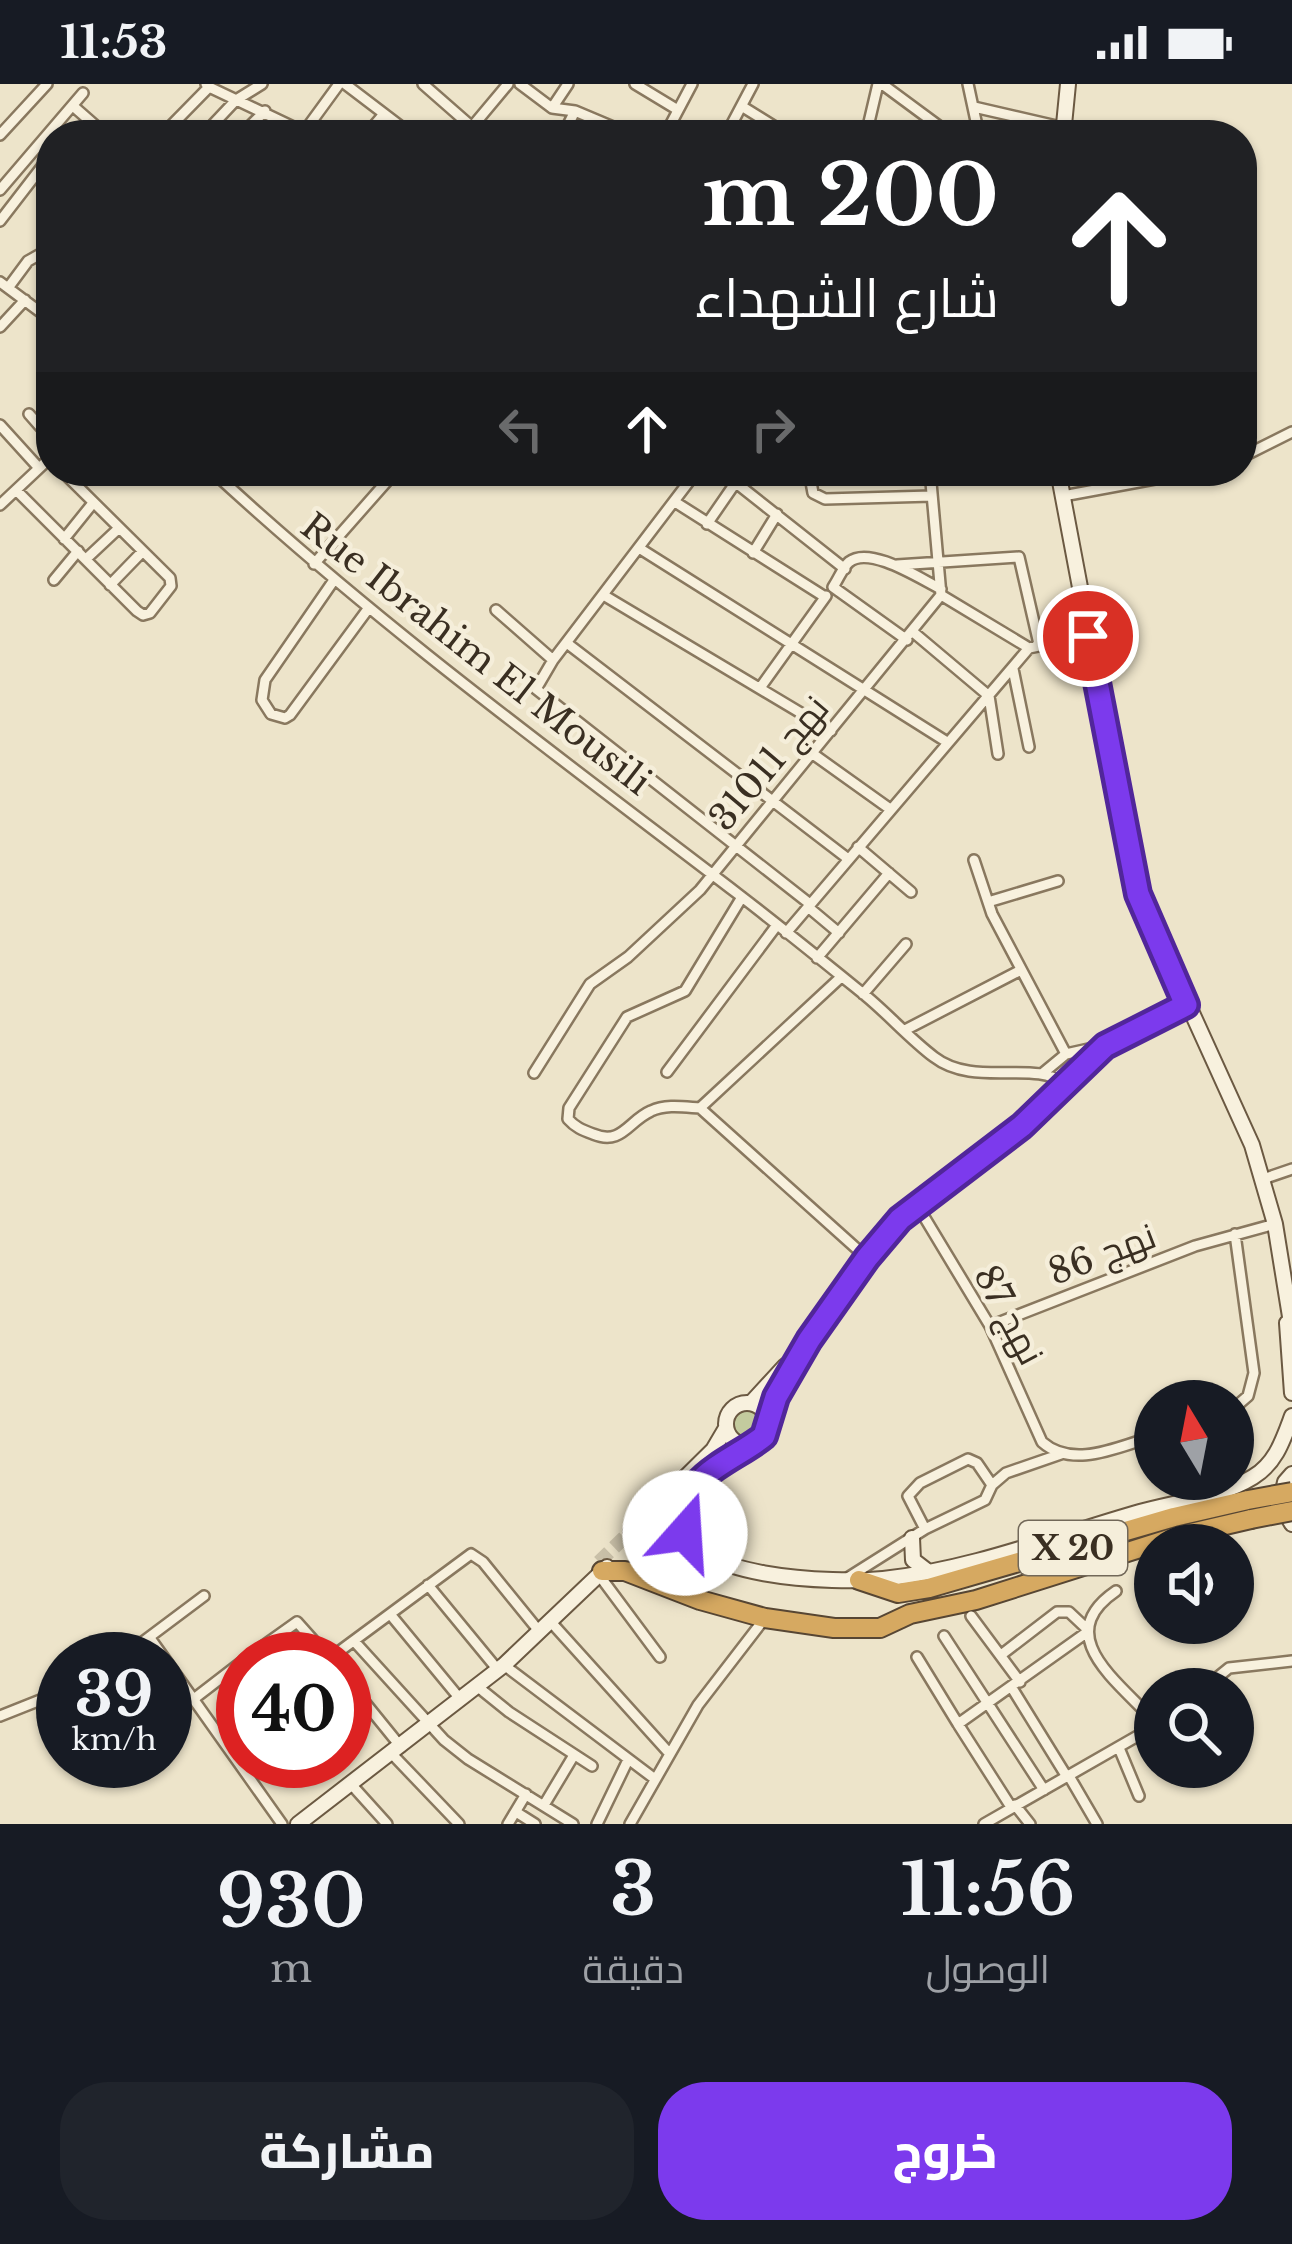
<!DOCTYPE html>
<html lang="ar">
<head>
<meta charset="utf-8">
<style>
	body { margin:0; font-family:"Libre Baskerville",Cairo,serif; background:#20242c; color:#f1f3f6; direction:rtl; height:100vh; display:flex; flex-direction:column; font-size:45px; white-space:nowrap }
	* { box-sizing:border-box; margin:0 }
	p { font-size:39px; color:#9ea1a6 }
	.icon { flex:none; width:66px; height:66px; fill:none; stroke:currentColor; stroke-width:2; stroke-linecap:round; stroke-linejoin:round }
	.map { position:relative; height:1740px; overflow:hidden; direction:ltr }
	.sheet { display:flex; flex-direction:column; background:#171b24; flex:1 }
	.sheet>* { flex:none }
	.hud { position:absolute; left:36px; top:36px; width:1221px; height:366px; border-radius:48px; box-shadow:0 3px 9px #0004; direction:rtl; background:#202124; color:#fff; overflow:hidden }
	.needle { width:78px; rotate:350deg }
	.buttons { position:absolute; left:1134px; top:1296px; display:grid; gap:24px }
	.buttons a { display:grid; place-items:center; width:120px; height:120px; border-radius:50%; background:#171b24; box-shadow:0 3px 9px #0004; font-size:60px }
	.speed { position:absolute; left:36px; top:1548px; display:flex; gap:24px; font-size:60px; font-weight:700; text-align:center }
	.speed>* { display:grid; place-content:center; width:156px; height:156px; border-radius:50%; background:#171b24; box-shadow:0 3px 9px #0004; line-height:1 }
	.speed small { font-size:30px; font-weight:400 }
	.speed .limit { border:18px solid #d22; background:#fff; color:#111 }
	.pin { position:absolute; display:grid; place-items:center; width:102px; height:102px; color:#fff; margin:-51px; border:6px solid #fff; border-radius:50%; box-shadow:0 3px 12px #0007 }
	.me { position:absolute; width:132px; margin:-66px; rotate:19deg; stroke-linejoin:round; filter:drop-shadow(0 0 9px #0008) }
	.turn { display:flex; align-items:center; gap:42px; height:252px; padding:0 60px; font-size:54px }
	.turn .icon { width:156px; height:156px; stroke-width:2.5 }
	.turn b { display:block; font-size:84px; line-height:102px }
	.lanes { display:flex; align-items:center; height:114px; padding:0 60px; background:#0003; justify-content:center; gap:60px; direction:ltr }
	.lanes .off { opacity:.35 }
	.eta { display:flex; justify-content:space-evenly; align-items:center; height:204px; text-align:center }
	.eta b { font-size:72px; font-weight:800; line-height:84px }
	.cta { display:flex; gap:24px; margin-top:auto; padding:24px 60px }
	.cta a { flex:1; height:138px; border-radius:48px; background:#7c3aed; color:#fff; font-size:48px; font-weight:800; line-height:138px; text-align:center }
	.cta a+a { background:#20242c; color:#f1f3f6 }
	.status { display:flex; justify-content:space-between; align-items:center; height:84px; padding:0 60px; background:#171b24; direction:ltr }
	.status svg { height:33px; fill:currentColor }
	.map>svg:first-child { display:block }
	.green { fill:#c3cb9e }
	.lines { fill:none; stroke-linecap:round; stroke-linejoin:round }
	.secondary-tunnel { stroke:#c9c0a8; stroke-width:14; stroke-dasharray:14 7; stroke-linecap:butt }
	.street-casing { stroke:#89785f; stroke-width:14 }
	.secondary-casing { stroke:#6b5942; stroke-width:18 }
	.highway-casing { stroke:#574633; stroke-width:22 }
	.street { stroke:#f8f1de; stroke-width:9 }
	.secondary { stroke:#f8f1de; stroke-width:14 }
	.highway { stroke:#d6a961; stroke-width:18 }
	.highway-bridge-casing { stroke:#574633; stroke-width:22; stroke-linecap:butt }
	.highway-bridge { stroke:#d6a961; stroke-width:18 }
	.route-casing { stroke:#51269a; stroke-width:30 }
	.route { stroke:#7c3aed; stroke-width:21 }
	.labels { text-anchor:middle; dominant-baseline:central; stroke-width:9; stroke-linejoin:round; paint-order:stroke }
	.shield { fill:#f5eeda; stroke:#726859; stroke-width:3 }
	.shield-label { font-size:33px; font-weight:bold; fill:#3a2f22 }
	.street-label { font-size:36px; fill:#3a2f22; stroke:#f5eeda }
</style>
</head>
<body>
<div class="status"><b>11:53</b><svg viewBox="0 0 49 12"><path d="M0 12V9h3v3zM5 12V6h3v6zM10 12V3h3v9zM15 12V0h3v12zM26 1h20v11H26zM47 4h2v5h-2z"/></svg></div>
<div class="map">
<svg width="1292" height="1740" viewBox="0 0 1292 1740">
	<rect width="100%" height="100%" fill="#ede4ca"/>
	<path class="green" d="M733 1341a15 15 0 1 1 30 0a15 15 0 1 1-30 0Z"/>
	<g class="lines">
		<path class="secondary-tunnel" d="M599 1478 631 1447"/>
		<g class="street-casing">
			<path id="street" d="M345 0 412 51
				M423 0 472 43 466 51
				M520 0 552 24 575 27 632 51
				M635 0 678 26
				M882 0 951 51
				M968 0 979 51
				M209 3 304 48 302 51
				M73 22 106 51
				M743 23 788 51
				M974 23 1065 44
				M552 24 568 0
				M472 43 508 0
				M0 51 47 0
				M162 51 209 3 206 0
				M203 51 236 16 262 0
				M241 51 265 27
				M311 51 304 48 339 0
				M366 51 384 30
				M563 51 575 27
				M665 51 692 0
				M726 51 753 0
				M866 51 878 0
				M0 106 83 9
				M0 137 51 71
				M0 198 51 236
				M8 204 28 177 51 164
				M0 243 25 216
				M29 330 51 355
				M0 341 39 384
				M1242 373 1292 348
				M212 387C377 540 559 673 738 810 781 843 824 878 866 912 889 931 910 955 934 973 974 1004 1036 975 1064 1000
				M697 387 553 576 536 605 810 820
				M721 387 845 485
				M809 387 813 409 825 415 932 412
				M16 406 137 527 143 531 150 529 171 502 170 494 62 387
				M1063 412 1198 387
				M675 418 825 513
				M0 421 51 373
				M707 440 736 398
				M64 455 93 419
				M639 464 947 658
				M753 469 777 430
				M86 475 118 445
				M314 480 396 387
				M897 481 1019 473 1039 560
				M54 496 78 467
				M334 496 265 596 262 616 271 630 285 634 290 631 368 525
				M110 501 142 468
				M941 511 1029 564 1088 552
				M605 512 831 647
				M496 526 553 576
				M913 548 989 612 998 670
				M907 556 833 503C838 496 843 483 849 478 870 461 922 496 941 505
				M568 560 847 774
				M1037 561 1082 515
				M1013 585 1029 663
				M760 604 826 512
				M813 670 890 725
				M858 763 911 808
				M974 776 992 830 1066 970
				M742 813 685 907 627 933 569 1024 568 1035C575 1043 582 1046 593 1050 622 1062 628 1037 651 1027 666 1020 684 1023 700 1024L867 1174
				M988 818 1058 797
				M808 823 839 849
				M786 849 1029 564
				M817 874 889 789
				M863 910 906 860
				M905 946 1021 886
				M667 988 777 841
				M534 989 590 900 628 873 700 806 941 511 930 387
				M1043 989 1066 970 1102 962
				M700 1024 840 894
				M1263 1095 1292 1085
				M917 1121 990 1242 1042 1358C1074 1386 1119 1362 1155 1352
				M990 1242 1195 1162 1275 1140
				M1233 1325 1248 1312 1254 1289 1235 1150
				M925 1445 908 1412 920 1399 968 1375 977 1379 992 1401
				M599 1491 660 1573
				M849 1493 925 1445 985 1416 992 1401 1006 1389 1061 1370
				M428 1501 498 1586
				M1116 1507C1050 1552 1119 1598 1155 1638
				M390 1530 461 1616
				M971 1532 1020 1598
				M550 1537 670 1670
				M944 1552 1044 1706
				M150 1554 282 1740
				M354 1557 444 1656 468 1675 573 1740
				M1001 1571 1057 1528H1069L1086 1544
				M917 1573 958 1640
				M120 1575 204 1512
				M245 1575 297 1538 330 1575
				M329 1575 471 1470 483 1478 539 1547
				M504 1581 655 1695
				M345 1594 401 1663
				M478 1603 509 1628 592 1682
				M1012 1604 1067 1693
				M1203 1605 1229 1584 1292 1577
				M195 1614 243 1577
				M0 1632 63 1607
				M1119 1664 1139 1712
				M392 1670 459 1740
				M1069 1692 1097 1740
				M350 1699 387 1740
				M544 1721 574 1671
				M1015 1721 1030 1740
				M1011 1723 958 1640 1086 1549
				M516 1728 535 1740
				M508 1740 526 1710
				M597 1740 628 1676
				M630 1740 698 1621 765 1534
				M984 1740 1155 1642"/>
		</g>
		<g class="secondary-casing">
			<path id="secondary" d="M1063 51 1068 0
				M1058 387 1138 810 1252 1061 1275 1140 1292 1245
				M1287 1239 1292 1309
				M726 1340a21 21 0 1 1 42 0a21 21 0 1 1-42 0Z
				M751 1319 785 1282
				M768 1334 809 1257 867 1174 900 1135 1022 1043 1105 961 1186 921
				M711 1385C701 1399 685 1414 683 1432 677 1497 839 1499 883 1495 970 1486 1056 1452 1140 1428 1176 1418 1221 1413 1253 1393 1276 1379 1283 1356 1292 1332
				M705 1390 748 1361
				M1292 1390 1285 1398 1280 1420 1292 1440
				M631 1447 713 1366 726 1344
				M640 1451 689 1405
				M912 1454 913 1476 926 1486
				M298 1740 504 1581 607 1483"/>
		</g>
		<g class="highway-casing">
			<path id="highway" d="M602 1487H625L700 1516 765 1534 834 1544H880L910 1530 976 1516 1178 1452 1251 1435
				M859 1496 898 1509 929 1504 1174 1433 1248 1416"/>
		</g>
		<use href="#street" class="street"/>
		<use href="#secondary" class="secondary"/>
		<use href="#highway" class="highway"/>
		<g class="highway-bridge-casing">
			<path id="highway-bridge" d="M1248 1416 1292 1408
				M1251 1435 1292 1427"/>
		</g>
		<use href="#highway-bridge" class="highway-bridge"/>
	</g>
	<g class="lines">
		<g class="route-casing">
			<path id="route" d="M685 1449C673 1393 734 1377 764 1352L776 1313 809 1256 867 1174 900 1135 1022 1042 1105 962 1186 921 1138 810 1088 552"/>
		</g>
		<use href="#route" class="route"/>
	</g>
	<g class="labels">
		<rect class="shield" x="1019" y="1437" width="108" height="54" rx="9"/>
		<g class="shield-label">
			<text x="1073" y="1464">X 20</text>
		</g>
		<g class="street-label">
			<text transform="translate(476 570) rotate(38)">Rue Ibrahim El Mousili</text>
			<text transform="translate(769 679) rotate(-50)">نهج 31011</text>
			<text transform="translate(1102 1170) rotate(-21)">نهج 86</text>
			<text transform="translate(1009 1231) rotate(62)">نهج 87</text>
		</g>
	</g>
</svg>
<div class="buttons">
<a><svg class="needle" viewBox="-14 -14 28 28"><path d="M0-13l5 13h-10z" fill="#e53935"/><path d="M0 13l5-13h-10z" fill="#9ea1a6"/></svg></a>
<a><svg class="icon" aria-label="sound" viewBox="0 0 24 24"><path d="M4 9h4l5-4v14l-5-4H4zM17 9q2 3 0 6"/></svg></a>
<a><svg class="icon" aria-label="search" viewBox="0 0 24 24"><circle cx="10" cy="10" r="6"/><path d="M15 15l6 6"/></svg></a>
</div>
<div class="speed"><div>39<small>km/h</small></div><div class="limit">40</div></div>
<div class="pin" style="left:1088px;top:552px;background:#d93025"><svg class="icon" aria-label="arrive" viewBox="0 0 24 24"><path d="M6 21V4h12l-3 4 3 4H6"/></svg></div>
<svg class="me" style="left:685px;top:1449px" viewBox="-20 -20 40 40"><circle r="19" fill="#fff"/><path d="M0-13L10 11 0 6-10 11z" fill="#7c3aed"/></svg>
<div class="hud">
<div class="turn"><svg class="icon" aria-label="ahead" viewBox="0 0 24 24"><path d="M12 20V5M6 11l6-6 6 6"/></svg><div><b>200 m</b>شارع الشهداء</div></div>
<div class="lanes"><svg class="icon off" aria-label="left" viewBox="0 0 24 24"><path d="M17 20v-9H6M10 6l-5 5 5 5"/></svg><svg class="icon" aria-label="ahead" viewBox="0 0 24 24"><path d="M12 20V5M6 11l6-6 6 6"/></svg><svg class="icon off" aria-label="right" viewBox="0 0 24 24"><path d="M7 20v-9h11M14 6l5 5-5 5"/></svg></div>
</div>
</div>
<section class="sheet">
<div class="eta">
<div><b>11:56</b><p>الوصول</p></div>
<div><b>3</b><p>دقيقة</p></div>
<div><b>930</b><p>m</p></div>
</div>
<div class="cta"><a>خروج</a><a>مشاركة</a></div>
</section>
</body>
</html>
